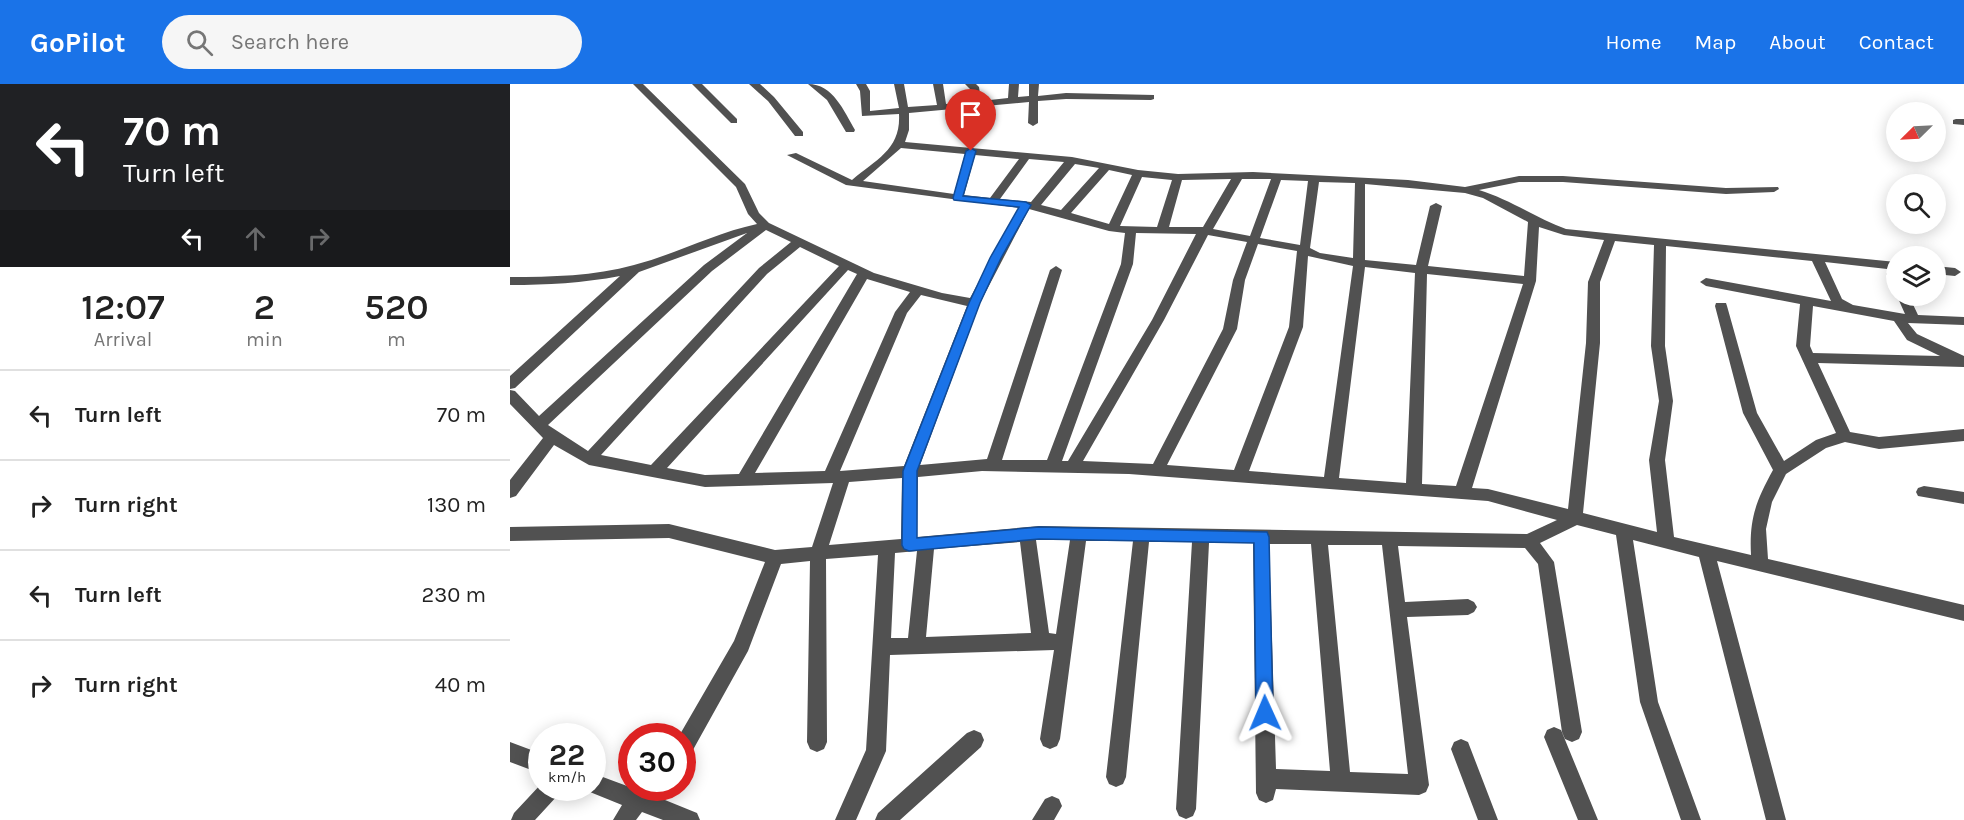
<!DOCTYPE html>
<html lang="en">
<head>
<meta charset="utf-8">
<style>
	body { margin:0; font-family:Karla,sans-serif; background:#f6f6f6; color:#222; height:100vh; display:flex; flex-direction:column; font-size:22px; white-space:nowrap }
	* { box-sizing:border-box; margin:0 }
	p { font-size:20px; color:#767676 }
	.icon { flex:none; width:33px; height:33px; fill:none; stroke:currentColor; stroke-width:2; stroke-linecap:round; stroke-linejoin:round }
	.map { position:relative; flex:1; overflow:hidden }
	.sheet { display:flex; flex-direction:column; background:#fff; width:510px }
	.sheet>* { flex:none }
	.top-card { background:#202124; color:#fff; overflow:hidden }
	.needle { width:39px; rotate:246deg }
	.buttons { position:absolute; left:1376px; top:18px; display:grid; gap:12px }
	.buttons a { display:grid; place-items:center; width:60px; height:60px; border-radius:50%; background:#fff; box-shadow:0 3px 15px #0003; font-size:30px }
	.speed { position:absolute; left:18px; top:639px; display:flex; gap:12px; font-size:30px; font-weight:700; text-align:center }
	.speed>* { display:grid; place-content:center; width:78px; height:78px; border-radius:50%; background:#fff; box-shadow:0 3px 15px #0003; line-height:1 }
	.speed small { font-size:15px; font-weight:400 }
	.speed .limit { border:9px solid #d22; background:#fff; color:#111 }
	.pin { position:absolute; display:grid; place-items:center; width:51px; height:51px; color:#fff; margin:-62px -26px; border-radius:50% 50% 50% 0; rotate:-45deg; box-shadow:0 0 6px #0007 }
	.pin .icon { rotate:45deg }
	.me { position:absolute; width:66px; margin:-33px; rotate:359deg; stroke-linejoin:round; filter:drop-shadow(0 0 4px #0008) }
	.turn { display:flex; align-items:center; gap:21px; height:126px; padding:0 24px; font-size:27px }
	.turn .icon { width:78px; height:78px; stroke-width:2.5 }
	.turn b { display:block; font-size:42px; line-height:51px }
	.lanes { display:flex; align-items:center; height:57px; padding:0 24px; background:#0003; justify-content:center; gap:30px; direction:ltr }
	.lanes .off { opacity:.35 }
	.eta { display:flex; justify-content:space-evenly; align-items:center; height:102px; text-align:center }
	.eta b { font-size:36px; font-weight:600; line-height:42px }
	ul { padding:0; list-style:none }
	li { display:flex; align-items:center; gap:18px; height:90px; padding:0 24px; border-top:2px solid #e0e0e0 }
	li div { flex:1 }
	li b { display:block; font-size:22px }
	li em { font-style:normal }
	header { display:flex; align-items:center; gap:36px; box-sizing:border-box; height:84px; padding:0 30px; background:#1a73e8; color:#fff }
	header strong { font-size:28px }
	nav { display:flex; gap:33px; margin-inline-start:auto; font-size:21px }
	.search { width:420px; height:54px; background:#f6f6f6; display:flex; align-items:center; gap:15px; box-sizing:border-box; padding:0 21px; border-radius:33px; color:#767676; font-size:22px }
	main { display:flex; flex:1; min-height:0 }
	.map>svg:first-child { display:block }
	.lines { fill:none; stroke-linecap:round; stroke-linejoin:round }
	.minor { fill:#515151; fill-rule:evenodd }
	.route { fill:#1a73e8; stroke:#114b97; stroke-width:1.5 }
</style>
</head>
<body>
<header>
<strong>GoPilot</strong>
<div class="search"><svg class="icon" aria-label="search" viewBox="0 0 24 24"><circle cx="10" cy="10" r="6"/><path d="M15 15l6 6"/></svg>Search here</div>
<nav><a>Home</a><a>Map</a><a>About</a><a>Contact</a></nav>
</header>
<main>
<section class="sheet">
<div class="top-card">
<div class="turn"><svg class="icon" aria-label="left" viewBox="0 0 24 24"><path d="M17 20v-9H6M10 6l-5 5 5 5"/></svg><div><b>70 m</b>Turn left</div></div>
<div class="lanes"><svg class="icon" aria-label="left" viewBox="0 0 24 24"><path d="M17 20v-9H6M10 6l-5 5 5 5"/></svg><svg class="icon off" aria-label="ahead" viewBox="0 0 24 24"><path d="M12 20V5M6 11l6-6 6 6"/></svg><svg class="icon off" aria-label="right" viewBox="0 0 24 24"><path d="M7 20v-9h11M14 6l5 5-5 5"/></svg></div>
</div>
<div class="eta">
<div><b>12:07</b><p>Arrival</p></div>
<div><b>2</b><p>min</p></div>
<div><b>520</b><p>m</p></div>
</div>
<ul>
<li><svg class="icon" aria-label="left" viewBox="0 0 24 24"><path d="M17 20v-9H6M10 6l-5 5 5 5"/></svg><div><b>Turn left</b></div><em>70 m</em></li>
<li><svg class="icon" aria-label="right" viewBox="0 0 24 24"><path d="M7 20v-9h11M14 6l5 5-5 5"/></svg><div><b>Turn right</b></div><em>130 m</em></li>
<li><svg class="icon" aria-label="left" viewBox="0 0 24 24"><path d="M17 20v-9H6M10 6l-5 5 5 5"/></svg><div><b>Turn left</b></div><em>230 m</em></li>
<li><svg class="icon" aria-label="right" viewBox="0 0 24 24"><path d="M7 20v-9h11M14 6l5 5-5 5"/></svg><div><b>Turn right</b></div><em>40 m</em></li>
</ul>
</section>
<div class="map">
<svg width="1454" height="736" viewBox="0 0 1454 736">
	<rect width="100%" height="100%" fill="#fff"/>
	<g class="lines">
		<path class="minor" d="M123 0H133L235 100 249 129 259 139 364 189 432 209 460 214 509 124 336 101 277 71 286 69 342 96C367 75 391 65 389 30L352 32 350 7 346 0H356L360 7V27L389 24 384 0H394L398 23 427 21 423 0H433L436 20 461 18V6L455 0H466L469 3 471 17 498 14 499 0H509L508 13 519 12V0H529L528 12 556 9 644 11V15L641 16 556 15 528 17V39L523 42 518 39 519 18 399 29V46L395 58 562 73 628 86 668 90 743 88 898 96 955 103 1009 92H1053L1216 104 1268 103 1269 105 1264 108 1216 110 1053 98H1009L969 106C999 115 1026 134 1056 145L1386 178V186L1315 178 1332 215 1343 221 1395 230 1387 212H1399L1408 231 1454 233V241L1398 239 1407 250 1454 272V283L1308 279 1340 348 1369 353 1454 345V357L1369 365 1335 358 1316 364 1276 390 1262 418 1256 445 1258 475 1454 521V537L1207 477 1276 736H1256L1189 473 1123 456 1148 618 1191 736H1171L1130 618 1106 451 1067 441 1030 459 1044 478 1072 648 1069 655 1062 658 1055 655 1052 648 1028 480 1015 464 888 462 895 518 958 515 964 518 967 523 964 528 958 531 897 533 919 701 916 708 909 711 766 705 763 716 756 719 749 716 746 709 743 459H699L686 725 683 732 676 735 669 732 666 725 682 458H639L616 693 613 700 606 703 599 700 596 693 623 457H576L550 655 547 662 540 665 533 662 530 655 544 566 380 571 376 667 346 736H325L356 666 368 471 316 475 317 658 314 665 307 668 300 665 297 658 300 477 271 480 238 567 179 673 172 676V652H169L224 557 255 478 159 454 0 457V443L159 440 265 466 302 463 323 399 195 403 79 381 44 361 6 412 0 414V396L33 354 0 320V306L5 307 29 332 194 181 237 149 129 188 5 304 0 305V292L110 192C73 199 37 201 0 201V193C42 193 84 192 124 181 166 170 205 149 247 140L238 130 226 103ZM391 64 455 70 444 110 353 97ZM465 71 509 75 480 114 454 111ZM519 75 554 78 521 118 490 115ZM565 80 589 84 551 126 531 121ZM599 86 622 91 599 140 561 129ZM632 93 662 96 647 143 610 142ZM721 95 693 143H659L672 96ZM732 95H761L740 152 703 145ZM771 96 798 97 790 161 750 154ZM809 98 845 99 843 174 810 169 800 164ZM855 100 955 109 973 114 1018 138 1014 192 918 182 932 122 926 119 920 122 906 181 855 176ZM519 125 599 147 615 149 611 180 537 376H492L552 186 546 182 540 186 477 375 410 381 470 219ZM1029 143 1054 151 1094 156 1078 198 1076 259 1058 425 978 405 962 404 1026 197ZM256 146 281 158 249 184 78 367 38 341 202 187ZM626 149 686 150 642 236 558 377H552L623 180ZM698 151 737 158 723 196 713 245 643 380 573 377 654 236ZM1105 157 1144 161 1141 262 1149 317 1139 376 1147 448 1073 429 1090 259V198ZM748 160 787 167 779 243 724 386 657 381 727 245 735 196ZM1156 162 1302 177 1321 217 1196 194 1190 198 1196 202 1290 220 1286 262 1326 349 1306 356 1274 377 1247 329 1217 222 1216 219H1206L1205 222 1233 329 1263 386C1246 417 1239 435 1241 471L1164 453 1155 376 1163 317 1155 262ZM290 163 329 182 141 381 91 371 257 190ZM798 172 843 182 814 393 739 387 793 243ZM855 183 905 189 896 399 829 394ZM338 186 347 190 229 390 195 391 157 384ZM917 190 1013 200 946 402 912 400ZM357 195 400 208 385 228 315 387 245 389ZM411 211 457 222 394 382 330 387 397 229ZM1303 222 1384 237 1397 256 1430 272 1303 269 1300 262ZM472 387 619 390 978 417 1047 436 1017 450 529 442 407 453 408 393ZM392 394 391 455 319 461 339 398ZM526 456H560L546 550 539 549ZM510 458 521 549 416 553 424 465ZM759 460H801L820 687 766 685ZM818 461H872L898 690 840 688ZM407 467 398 554H381L385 469Z
			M182 0H192L227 35V39H221Z
			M239 0H250L264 13 293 48V52H285L258 17Z
			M298 0C323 0 334 27 345 46L344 48H336L317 16Z
			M1446 35H1454V41L1443 40V36Z
			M1425 182 1445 184 1451 188 1445 192 1425 190Z
			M1382 186 1386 187V202L1382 201 1376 190Z
			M1414 402 1454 408V420L1408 412 1406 408 1408 404Z
			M1044 643 1051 646 1088 736H1068L1034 653 1037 646Z
			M464 646 471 649 474 656 471 663 390 736H365L368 729 457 649Z
			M951 655 958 658 988 736H968L941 665 944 658Z
			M0 658 32 670V690L0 678Z
			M82 689 136 709 140 704H161L155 716 187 729 190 736H153L132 728 126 736H103L112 721 75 706 74 704H82Z
			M32 699V704H51L48 711 25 736H1L4 729Z
			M542 712 549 715 552 722 544 736H522L535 715Z"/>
	</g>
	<path class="route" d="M461 64 466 67 453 112 516 118 521 121 491 174 470 219 407 387V454L529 443 757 448 759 453 763 629 761 635 755 638 749 635 746 629 744 459 529 455 399 467 394 465 392 461 393 387 459 219 480 174 509 123 444 116 443 114 456 67Z"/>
</svg>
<div class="buttons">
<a><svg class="needle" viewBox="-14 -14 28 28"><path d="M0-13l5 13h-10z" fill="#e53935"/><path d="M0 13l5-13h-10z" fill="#767676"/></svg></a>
<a><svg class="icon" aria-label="search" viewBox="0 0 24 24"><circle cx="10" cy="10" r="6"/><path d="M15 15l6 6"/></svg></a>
<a><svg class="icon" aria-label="layers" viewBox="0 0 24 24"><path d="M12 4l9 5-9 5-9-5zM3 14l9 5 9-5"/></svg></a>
</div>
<div class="speed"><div>22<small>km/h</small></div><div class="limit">30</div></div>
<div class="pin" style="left:461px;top:67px;background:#d93025"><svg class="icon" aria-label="arrive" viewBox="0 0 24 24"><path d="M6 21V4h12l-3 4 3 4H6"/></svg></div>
<svg class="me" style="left:755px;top:629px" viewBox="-20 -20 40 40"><path d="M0-17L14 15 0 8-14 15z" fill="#1a73e8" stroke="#fff" stroke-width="4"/></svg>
</div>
</main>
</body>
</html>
